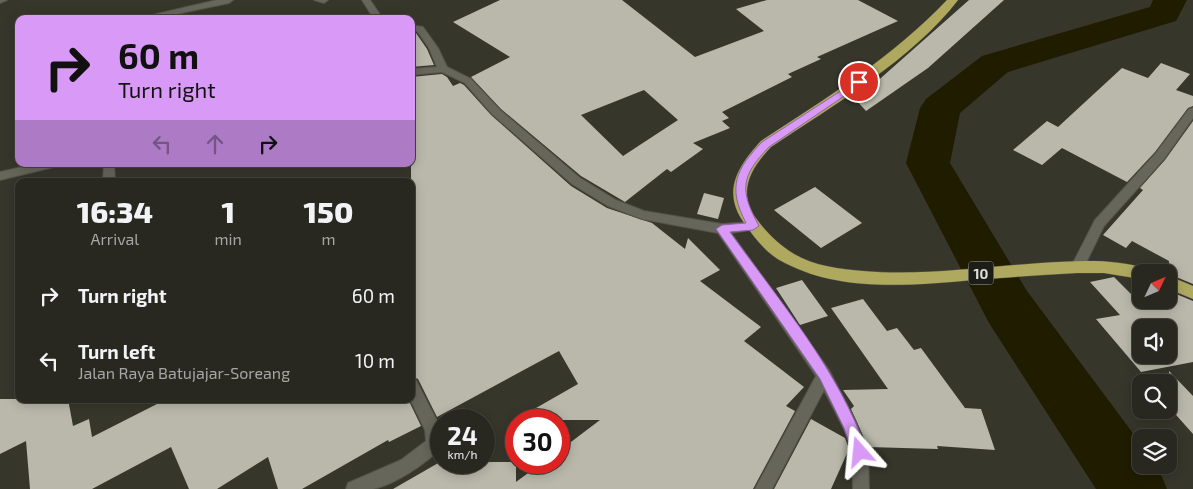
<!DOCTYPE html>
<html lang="en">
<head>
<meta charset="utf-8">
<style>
	body { margin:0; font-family:"Exo 2",sans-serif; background:#313029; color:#f1f3f6; height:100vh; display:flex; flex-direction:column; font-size:19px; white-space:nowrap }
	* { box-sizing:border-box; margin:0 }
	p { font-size:16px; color:#a5a6a5 }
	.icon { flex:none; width:28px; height:28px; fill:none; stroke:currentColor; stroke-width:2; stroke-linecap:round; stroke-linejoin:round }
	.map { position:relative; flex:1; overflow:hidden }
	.drawer { position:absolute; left:15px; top:178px; width:400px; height:225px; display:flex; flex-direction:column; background:#292820; border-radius:10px; box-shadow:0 2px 12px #0003,0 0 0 1px #45443e }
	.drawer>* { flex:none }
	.banner { position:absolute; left:15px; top:15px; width:400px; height:152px; border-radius:10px; box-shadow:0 2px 12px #0003,0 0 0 1px #45443e; background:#d99af7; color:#111; overflow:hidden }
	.needle { width:32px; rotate:46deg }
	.fabs { position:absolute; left:1132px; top:264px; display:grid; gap:10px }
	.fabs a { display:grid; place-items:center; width:45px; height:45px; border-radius:10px; background:#292820; box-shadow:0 2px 12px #0003,0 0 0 1px #45443e; font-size:25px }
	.speed { position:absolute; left:430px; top:409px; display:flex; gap:10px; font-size:25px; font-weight:700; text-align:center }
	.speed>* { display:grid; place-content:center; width:65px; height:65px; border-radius:50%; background:#292820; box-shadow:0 2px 12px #0003,0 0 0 1px #45443e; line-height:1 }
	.speed small { font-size:12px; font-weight:400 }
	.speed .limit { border:8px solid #d22; background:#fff; color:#111 }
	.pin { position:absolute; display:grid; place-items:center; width:42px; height:42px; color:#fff; margin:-21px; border:2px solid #fff; border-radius:50%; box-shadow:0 1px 5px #0007 }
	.me { position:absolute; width:55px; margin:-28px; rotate:342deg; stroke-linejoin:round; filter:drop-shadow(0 0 4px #0008) }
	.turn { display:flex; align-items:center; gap:18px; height:105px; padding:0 20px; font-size:22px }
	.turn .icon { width:65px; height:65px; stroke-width:2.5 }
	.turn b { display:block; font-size:35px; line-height:42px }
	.lanes { display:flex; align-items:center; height:48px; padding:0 20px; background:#0003; justify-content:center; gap:25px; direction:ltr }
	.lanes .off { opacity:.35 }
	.eta { display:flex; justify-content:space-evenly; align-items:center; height:85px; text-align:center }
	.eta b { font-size:30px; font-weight:800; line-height:35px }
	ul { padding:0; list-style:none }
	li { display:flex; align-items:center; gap:15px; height:65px; padding:0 20px }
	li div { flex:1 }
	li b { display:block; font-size:19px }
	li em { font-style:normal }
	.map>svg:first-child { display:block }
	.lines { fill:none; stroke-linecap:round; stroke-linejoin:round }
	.river { fill:#1f1c00; fill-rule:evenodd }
	.building { fill:#b9b8ab; fill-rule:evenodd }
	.minor-casing { stroke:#54534a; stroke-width:2 }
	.highway-casing { stroke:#54534a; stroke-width:1 }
	.minor { fill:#66665a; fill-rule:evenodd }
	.highway { fill:#afa960; fill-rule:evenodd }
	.route { fill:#d99af7; stroke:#8d64a1 }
	.labels { text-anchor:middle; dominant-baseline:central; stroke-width:5; stroke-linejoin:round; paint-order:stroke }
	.shield { fill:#1d1d18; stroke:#a5a49e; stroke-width:1 }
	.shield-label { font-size:14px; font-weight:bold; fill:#dfded8 }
</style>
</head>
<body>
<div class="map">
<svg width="1193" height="489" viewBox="0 0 1193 489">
	<rect width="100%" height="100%" fill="#37362b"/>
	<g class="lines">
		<path class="river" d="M1153 0H1187L1176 21 1008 72 960 113 950 163 1027 291 1141 444V465H1157L1167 489H1096L989 323 906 163 920 108 926 99 982 56 1150 7Z"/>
	</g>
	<path class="building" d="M500 0H622L695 57 764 31 736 9 767 0H858L898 21 817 57 821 59 788 74 792 77 722 112 729 118 722 121 730 128 693 143 703 149 671 172 667 169 625 202 581 176 501 109 471 77 510 57 453 22ZM644 90 678 120 623 156 581 115Z
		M969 0H1004L928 68 866 111 856 100Z
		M411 33H416L427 49 434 65 411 67Z
		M1161 63 1190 74 1176 90 1193 96V106L1188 108 1155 152 1127 182 1062 148 1042 165 1013 150 1047 121 1058 127 1122 68 1148 78Z
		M442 74 447 77 453 86 460 83 464 85 491 115 571 186 607 208 652 223 685 249 688 238 720 270 700 281 761 327 744 341 804 387 786 406 795 411 753 489H393L440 462H516V482L543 462H559V451L600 420H515L578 384 559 351 437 417 418 379 411 376V77Z
		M1193 121V284L1169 274V261L1132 241 1126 248 1103 235 1143 190 1140 188 1165 160Z
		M815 187 862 223 821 248 774 210Z
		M704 193 724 198 718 219 697 214Z
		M1114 277 1139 302 1148 300H1169V291L1193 301V362L1141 372 1096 319 1120 315 1090 282ZM1141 328H1169V355H1141Z
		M802 280 828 316 800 325 776 288Z
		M863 299 887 331 897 328 914 350 921 348 965 408 981 409 995 450 937 446 938 449 868 447 851 409 854 406 843 390 888 389 831 308Z
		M1169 371 1193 396V434L1169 407Z
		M0 399H68L73 426 89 419 92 437 157 404 155 399H408L421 426 389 442 388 440 302 489H278L268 457 217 489H189L171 447 92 489H30L26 441 0 454Z
		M811 419 845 438 849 449 831 489H774Z"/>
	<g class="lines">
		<g class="minor-casing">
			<path id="minor" d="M0 0H7L0 3Z
				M217 0H233L229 3 153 19H135Z
				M314 0H328L324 3Z
				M362 0H370L383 19H374Z
				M411 25 423 27 438 48 447 67 471 79 500 110 580 178 616 200 644 211 722 224 753 222 757 223 759 226 757 229 731 233 829 370 856 422 868 452 869 489H853L852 452 844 429 824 390 772 489H755L816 376 718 233 642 219 608 206 572 184 492 114 465 83 442 72 411 75V69L437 67 429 48 417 31H411Z
				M1193 108V118L1164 159 1104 226 1082 271H1072L1071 267 1095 220 1156 153 1189 109Z
				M35 164H56L54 167 0 180V172Z
				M104 164H114L115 181H103Z
				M411 378 416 380 441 429 440 449C425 464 394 485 373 489 365 489 354 489 346 489L348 483 401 460 426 441 425 430 410 399Z"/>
		</g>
		<g class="highway-casing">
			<path id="highway" d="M947 0H958C913 59 832 106 771 147 750 169 736 193 758 221 768 234 779 245 794 254 814 266 840 269 863 271 922 276 982 267 1041 263 1076 261 1113 258 1147 269L1149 272H1141V279L1104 273H1077C1043 275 1009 277 975 280 912 285 843 293 785 263 768 255 756 240 745 224 721 192 738 166 761 141 827 98 893 57 947 0Z
				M1169 276 1193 286V299L1169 289Z"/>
		</g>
		<use href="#minor" class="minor"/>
		<use href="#highway" class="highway"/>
	</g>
	<path class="route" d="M859 79 862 80V84L769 147C741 176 739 190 759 226L753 230 730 232C780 302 839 370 867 452L865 457 860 459 854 457 844 428 820 379 716 229 722 225 746 223C727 187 736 169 762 142Z"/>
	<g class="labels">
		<rect class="shield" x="968.5" y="261.5" width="25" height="23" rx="4"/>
		<g class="shield-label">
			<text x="981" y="273">10</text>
		</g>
	</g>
</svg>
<div class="fabs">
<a><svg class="needle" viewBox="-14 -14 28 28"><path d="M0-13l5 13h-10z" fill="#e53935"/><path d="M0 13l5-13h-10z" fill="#a5a6a5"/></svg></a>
<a><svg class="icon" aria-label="sound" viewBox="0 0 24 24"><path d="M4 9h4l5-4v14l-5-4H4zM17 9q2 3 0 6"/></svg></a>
<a><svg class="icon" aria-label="search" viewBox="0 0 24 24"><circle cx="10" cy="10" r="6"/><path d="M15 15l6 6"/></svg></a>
<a><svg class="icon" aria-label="layers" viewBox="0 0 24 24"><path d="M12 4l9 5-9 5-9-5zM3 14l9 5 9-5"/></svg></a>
</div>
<div class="speed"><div>24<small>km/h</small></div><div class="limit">30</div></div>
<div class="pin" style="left:859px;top:82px;background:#d93025"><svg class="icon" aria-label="arrive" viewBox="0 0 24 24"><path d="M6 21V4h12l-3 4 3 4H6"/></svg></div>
<svg class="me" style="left:860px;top:452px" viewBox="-20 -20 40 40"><path d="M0-17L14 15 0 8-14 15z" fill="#d99af7" stroke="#fff" stroke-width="4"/></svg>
<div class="banner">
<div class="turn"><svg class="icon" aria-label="right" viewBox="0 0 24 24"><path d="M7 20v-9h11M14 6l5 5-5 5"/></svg><div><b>60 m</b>Turn right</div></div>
<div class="lanes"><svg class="icon off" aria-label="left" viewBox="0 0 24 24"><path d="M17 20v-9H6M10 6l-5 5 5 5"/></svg><svg class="icon off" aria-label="ahead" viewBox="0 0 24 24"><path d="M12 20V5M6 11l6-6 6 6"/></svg><svg class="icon" aria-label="right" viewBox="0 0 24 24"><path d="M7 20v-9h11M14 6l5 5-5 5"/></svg></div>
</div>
<section class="drawer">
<div class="eta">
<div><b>16:34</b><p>Arrival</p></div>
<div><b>1</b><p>min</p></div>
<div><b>150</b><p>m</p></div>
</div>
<ul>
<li><svg class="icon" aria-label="right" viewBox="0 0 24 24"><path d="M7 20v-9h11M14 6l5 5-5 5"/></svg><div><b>Turn right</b></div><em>60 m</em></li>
<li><svg class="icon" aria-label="left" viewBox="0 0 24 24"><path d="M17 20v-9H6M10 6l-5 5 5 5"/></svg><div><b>Turn left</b><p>Jalan Raya Batujajar-Soreang</p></div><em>10 m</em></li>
</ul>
</section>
</div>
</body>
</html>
